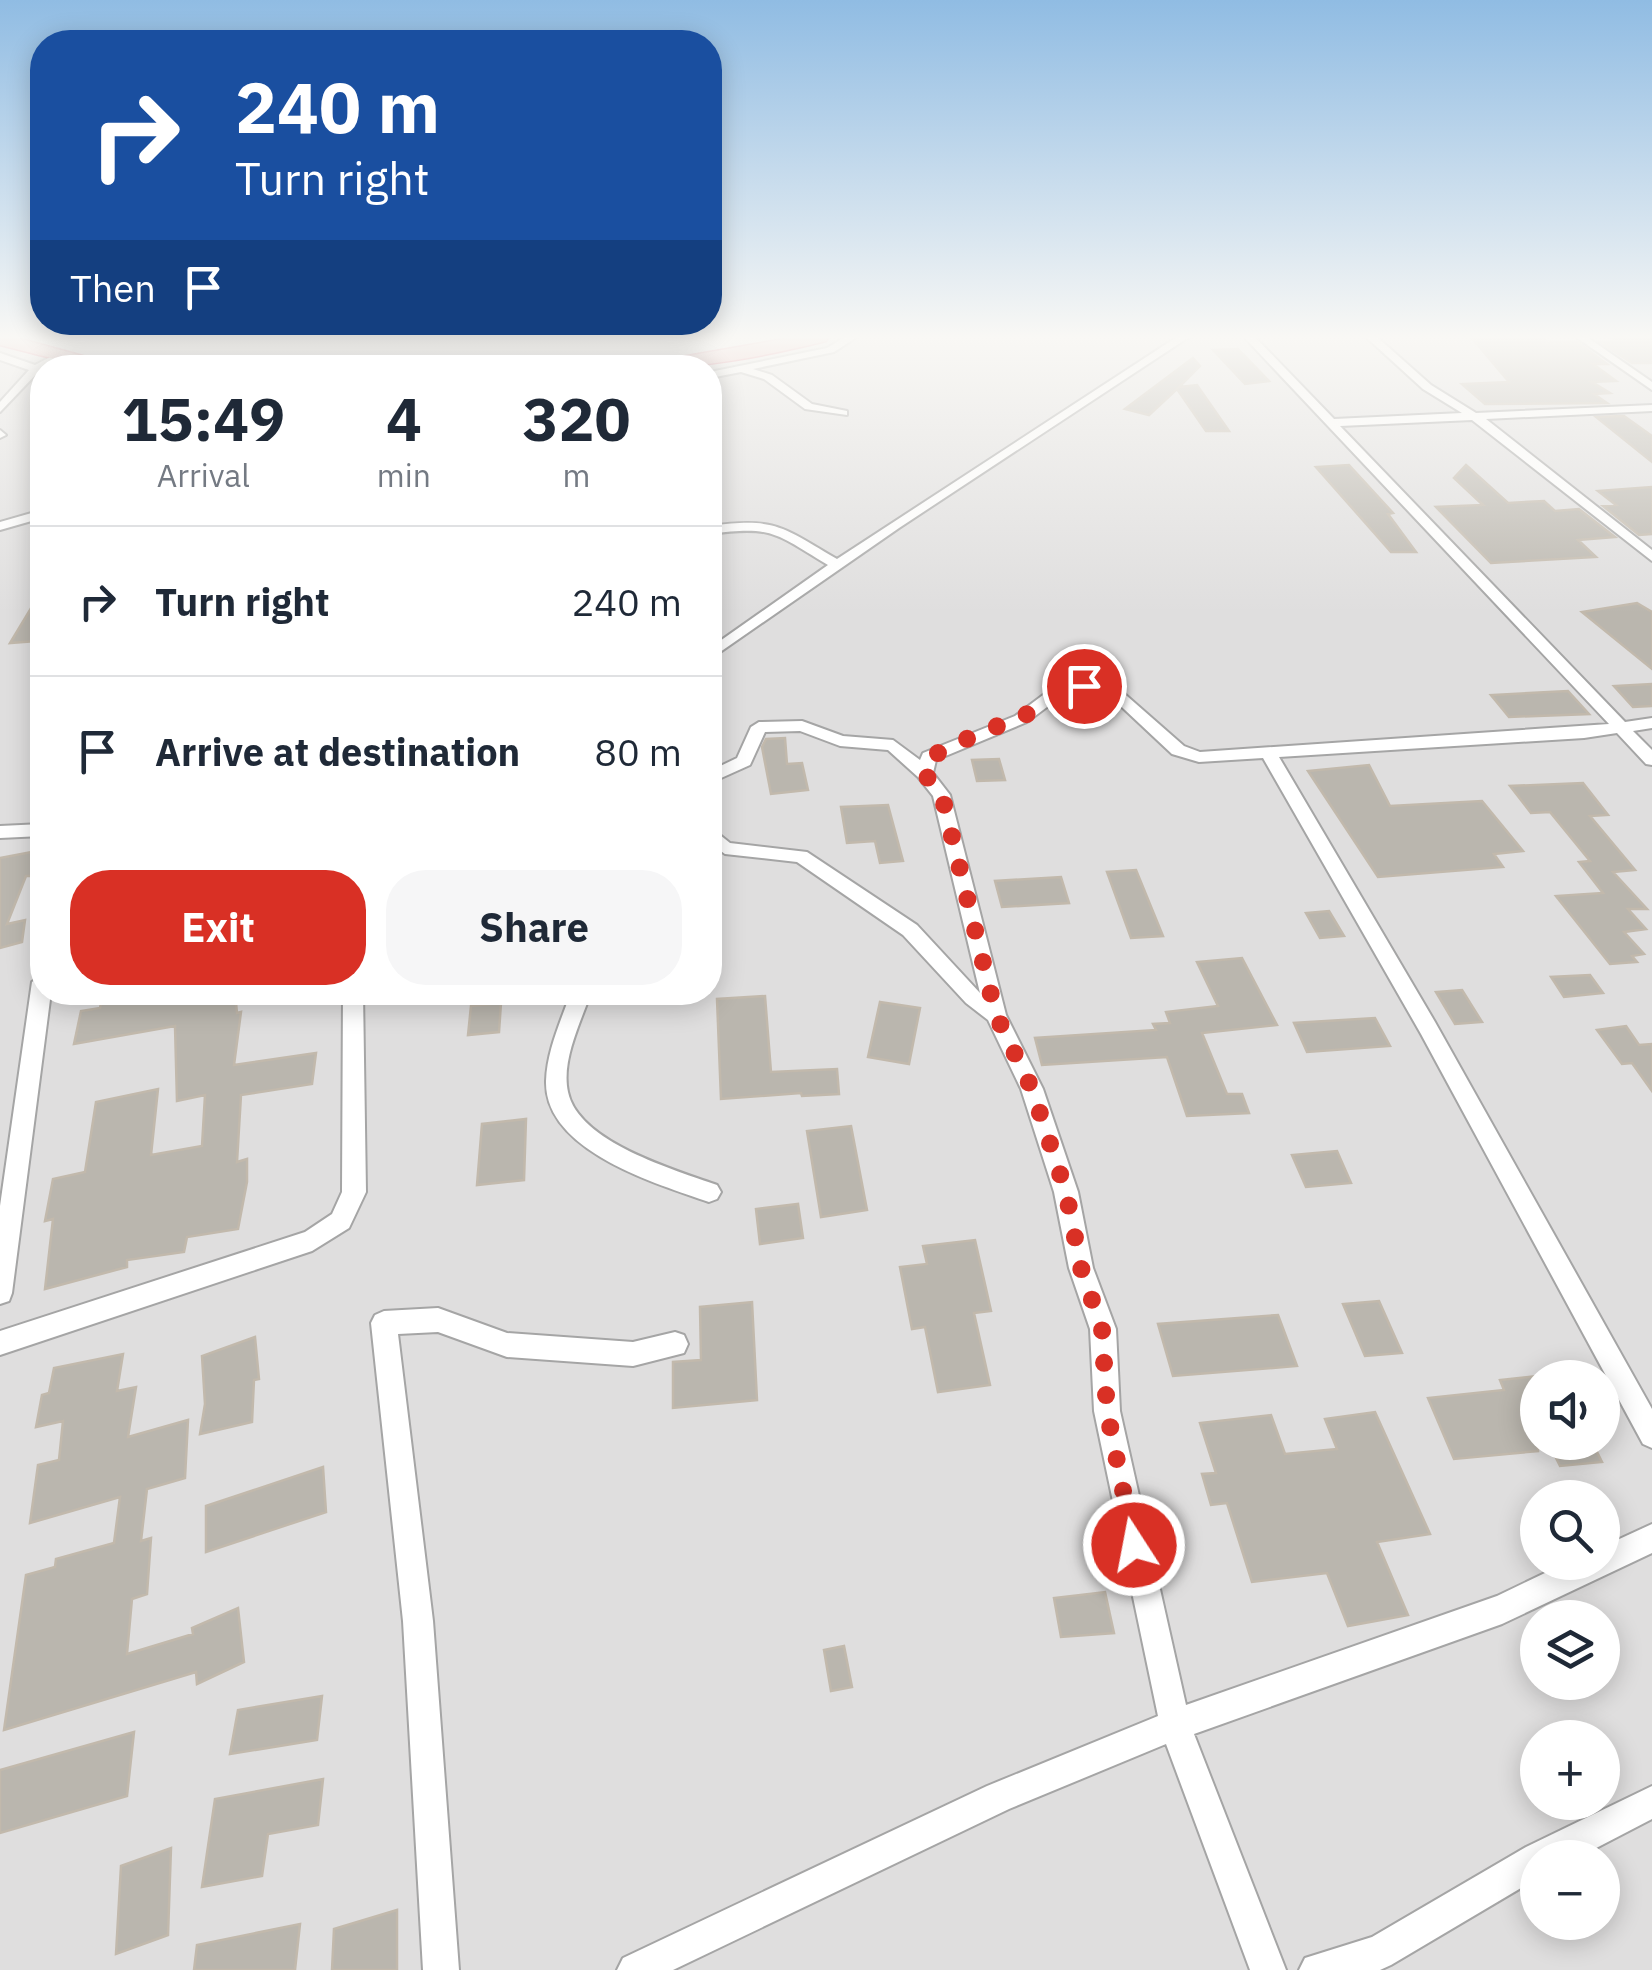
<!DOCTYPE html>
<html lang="en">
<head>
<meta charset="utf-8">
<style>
	body { margin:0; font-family:"IBM Plex Sans",sans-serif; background:#f6f6f7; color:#1f2937; height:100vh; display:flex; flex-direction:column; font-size:38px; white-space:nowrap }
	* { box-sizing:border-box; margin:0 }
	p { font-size:32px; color:#747a83 }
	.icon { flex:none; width:55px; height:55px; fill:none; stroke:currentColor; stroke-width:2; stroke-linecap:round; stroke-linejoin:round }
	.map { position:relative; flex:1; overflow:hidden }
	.drawer { position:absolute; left:30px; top:355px; width:692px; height:650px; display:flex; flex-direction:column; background:#fff; border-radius:40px; box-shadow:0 5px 25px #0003 }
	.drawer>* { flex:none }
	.guide { position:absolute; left:30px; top:30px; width:692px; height:305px; border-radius:40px; box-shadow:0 5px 25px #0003; background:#1a4fa0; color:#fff; overflow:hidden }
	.tools { position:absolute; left:1520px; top:1360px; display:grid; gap:20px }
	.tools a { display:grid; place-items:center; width:100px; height:100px; border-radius:50%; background:#fff; box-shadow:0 5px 25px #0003; font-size:50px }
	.pin { position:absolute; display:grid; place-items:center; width:85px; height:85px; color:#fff; margin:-42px; border:5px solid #fff; border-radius:50%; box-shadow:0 2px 10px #0007 }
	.me { position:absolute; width:110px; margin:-55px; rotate:349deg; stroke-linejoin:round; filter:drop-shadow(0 0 8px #0008) }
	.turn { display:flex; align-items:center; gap:35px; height:210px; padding:0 40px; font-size:45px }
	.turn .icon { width:130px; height:130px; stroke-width:2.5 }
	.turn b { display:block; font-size:70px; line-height:85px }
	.then { display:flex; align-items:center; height:95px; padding:0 40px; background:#0003; gap:20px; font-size:38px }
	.eta { display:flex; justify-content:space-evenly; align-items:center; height:170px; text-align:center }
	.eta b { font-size:60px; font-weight:800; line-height:70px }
	.cta { display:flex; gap:20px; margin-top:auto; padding:20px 40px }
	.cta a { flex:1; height:115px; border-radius:40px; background:#d93025; color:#fff; font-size:40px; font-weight:800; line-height:115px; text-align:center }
	.cta a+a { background:#f6f6f7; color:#1f2937 }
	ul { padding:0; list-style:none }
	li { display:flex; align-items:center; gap:30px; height:150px; padding:0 40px; border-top:2px solid #e0e1e3 }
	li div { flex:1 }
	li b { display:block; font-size:38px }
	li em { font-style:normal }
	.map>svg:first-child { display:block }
	.residential { fill:#dfdede; fill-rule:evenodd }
	.building { fill:#bab6ae; stroke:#c2b9ac; stroke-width:2.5 }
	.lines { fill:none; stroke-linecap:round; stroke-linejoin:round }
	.street-casing { stroke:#a5a5a5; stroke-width:4 }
	.highway-casing { stroke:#cf354c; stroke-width:3 }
	.street { fill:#fff; fill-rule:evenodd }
	.highway { fill:#e29796; fill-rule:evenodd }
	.route { stroke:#d93025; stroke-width:18; stroke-dasharray:0 32.4 }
</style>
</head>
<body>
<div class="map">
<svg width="1652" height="1970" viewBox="0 0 1652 1970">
	<rect width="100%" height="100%" fill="#f1f0e9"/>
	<path class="residential" d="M0 337H1652V1970H0ZM42 368H710V992H42ZM1538 1378H1602V1442H1538ZM1538 1498H1602V1562H1538ZM1538 1618H1602V1682H1538ZM1538 1738H1602V1802H1538ZM1538 1858H1602V1922H1538Z"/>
	<path class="building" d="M1471 337H1544V343L1577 342 1607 364H1593L1616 381 1592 382 1610 393 1594 394 1607 403 1485 404 1462 384 1509 382Z
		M1610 337H1652V363H1632L1600 342 1616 341Z
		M1238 349 1269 381 1245 384 1213 350Z
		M1193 358 1200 366 1179 387 1197 385 1229 431H1206L1177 389 1149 415 1125 409Z
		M1624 416 1652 436V462L1596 417Z
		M1349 465 1393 513 1388 514 1416 552H1391L1316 467Z
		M1466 465 1508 503 1544 501 1555 511 1579 509 1615 537 1578 540 1596 557 1491 563 1436 507 1483 505 1454 478Z
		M1652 487V534L1639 535 1603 506 1616 505 1598 491Z
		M42 590V630L36 641 10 643Z
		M1637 603 1652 612V669L1582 612Z
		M1652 684V706L1633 707 1614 686Z
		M1568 691 1589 714 1509 717 1491 695Z
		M785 738 787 764 802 763 808 790 771 794 762 747 766 739Z
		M999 759 1005 780 977 781 972 760Z
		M1369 765 1390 806 1482 801 1523 851 1494 854 1503 867 1378 877 1308 771Z
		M1583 783 1608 815 1590 816 1635 870 1613 872 1647 909H1628L1646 929 1624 932 1644 954 1632 956 1637 962 1610 964 1556 896 1603 893 1579 862 1590 861 1550 812 1531 813 1510 786Z
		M888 805 903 861 880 863 875 841 847 843 841 807Z
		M42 850V867L38 876H26L7 924 25 920 22 942 0 948V858Z
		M1136 870 1163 936 1131 938 1107 872Z
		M1061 877 1069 903 1002 907 995 881Z
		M1329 911 1344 936 1320 938 1306 913Z
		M1242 958 1277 1025 1202 1033 1227 1094H1242L1249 1113 1187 1116 1167 1057 1042 1065 1035 1038 1156 1030 1153 1024 1170 1023 1166 1012 1218 1006 1197 962Z
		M1590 975 1603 993 1564 997 1551 977Z
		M1462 990 1482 1022 1455 1024 1436 992Z
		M132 992H235L237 1013 241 1012 234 1065 316 1053 312 1084 241 1095 237 1162 247 1159V1182L238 1229 187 1237 184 1252 127 1260V1267L45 1289 53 1219 45 1221 53 1179 85 1172 96 1102 158 1089 151 1155 202 1146 205 1095 177 1101 175 1026 74 1044 81 1011 100 1008 102 998Z
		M765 996 771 1072 837 1069 839 1094 802 1096 801 1093 721 1099 717 999Z
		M880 1002 920 1008 909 1064 868 1057Z
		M501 1003 499 1032 468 1035 471 1006Z
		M1375 1018 1390 1046 1307 1052 1294 1023Z
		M1626 1026 1639 1045 1652 1044V1091L1632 1063 1622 1064 1597 1030Z
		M526 1119 524 1180 477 1185 482 1124Z
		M851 1126 867 1210 821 1217 807 1131Z
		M1337 1151 1351 1183 1306 1187 1292 1155Z
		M798 1204 803 1238 760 1244 756 1209Z
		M975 1240 991 1311 974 1313 990 1385 938 1392 925 1327 912 1329 900 1267 927 1264 923 1246Z
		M1379 1301 1402 1353 1365 1356 1343 1304Z
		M752 1302 757 1400 673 1408V1362L701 1360 700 1307Z
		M1278 1315 1297 1366 1173 1376 1158 1324Z
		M255 1337 259 1379 254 1380 252 1422 200 1434 205 1404 202 1356Z
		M123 1354 117 1391 136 1387 128 1437 188 1420 185 1478 147 1489 141 1541 151 1538 147 1594 132 1599 127 1654 193 1634 192 1628 238 1608 244 1662 197 1684 196 1672 4 1730 26 1575 55 1567 56 1559 114 1543 120 1497 30 1523 38 1465 59 1460 63 1421 36 1427 42 1395 49 1393 54 1368Z
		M1538 1376V1451L1454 1459 1428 1398 1504 1390 1500 1380Z
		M1375 1412 1430 1534 1377 1542 1408 1615 1348 1626 1327 1573 1252 1582 1227 1503 1211 1505 1202 1474 1216 1473 1200 1423 1271 1415 1285 1454 1337 1449 1325 1419Z
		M1548 1442H1592L1602 1462 1560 1466Z
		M323 1467 326 1512 206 1552V1506Z
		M1105 1592 1114 1633 1061 1637 1054 1598Z
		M844 1646 852 1687 831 1691 824 1650Z
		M322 1696 317 1740 230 1754 238 1710Z
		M134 1732 127 1796 0 1833V1770Z
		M323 1779 318 1825 268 1834 262 1876 202 1887 215 1799Z
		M171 1848 168 1935 116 1954 121 1866Z
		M397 1910V1970H332L334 1929Z
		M300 1924 295 1970H194L197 1945Z"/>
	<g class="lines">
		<g class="street-casing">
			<path id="street" d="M845 337H857L834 352 753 369 772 375 812 404 847 411V415L805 409 764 379 741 372 710 378V372L827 348Z
				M1177 337H1189L899 528 710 659V648L828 565C776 534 773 525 710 534V526C776 517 782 527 837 559Z
				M1244 337H1255L1334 419 1462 413 1423 389 1366 337H1377L1431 385 1476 413 1652 405V411L1486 419 1652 550V561L1472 420 1340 426 1625 722 1652 718V728L1633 731 1652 750V765L1646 764 1617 733 1584 738 1279 757 1435 1022 1652 1409V1448L1643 1444 1421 1034 1263 758 1199 762 1172 754 1109 695 1085 691 1059 698 1027 722 936 760 933 773 950 795 1006 1015 1043 1089 1078 1192 1093 1268 1116 1329 1120 1411 1186 1705 1497 1596 1568 1562H1602V1547L1652 1524V1553L1502 1624 1194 1734 1286 1970H1250L1166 1744 1009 1809 673 1970H617L623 1958 987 1786 1158 1716 1094 1411 1090 1329 1069 1268 1054 1192 1021 1089 988 1020 966 1003 903 935 797 862 725 854 710 843V827L730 843 807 852 917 925 980 993 933 796 918 777 888 750 840 746 800 731 765 732 750 765 710 783V771L737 758 751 727 759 722 802 721 843 736 893 740 920 760 923 753 1015 716 1047 692 1084 681H1099L1119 689 1184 746 1200 752 1609 724Z
				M1576 337H1587L1652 382V390Z
				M0 353 35 365 56 354 65 356 42 368 0 412V402L29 370 0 360Z
				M0 430 6 435 0 438Z
				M42 510V518L0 530V522Z
				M42 824V836L0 838V826Z
				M42 975V992H51L12 1293 9 1301 0 1304V1206L32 982Z
				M343 992H363L366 1192 349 1228 312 1251 0 1355V1331L305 1232 332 1214 342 1192Z
				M571 992H591C581 1022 561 1060 568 1092 578 1142 675 1170 717 1185L721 1192 717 1199 709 1202C657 1184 544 1151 546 1081 547 1050 561 1021 571 992Z
				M438 1308 507 1333 633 1342 675 1332 684 1335 688 1344 684 1353 633 1366 507 1357 438 1332 398 1334 433 1621 459 1970H423L403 1621 371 1323 375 1315 384 1311Z
				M1652 1786V1819L1577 1858H1538V1878L1391 1965 1380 1970H1299L1305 1958 1372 1937 1526 1847Z"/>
		</g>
		<g class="highway-casing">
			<path id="highway" d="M0 337H14L126 368H90L0 345Z
				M795 337H828L826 341C765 356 706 368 643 368L653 362Z"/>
		</g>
		<use href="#street" class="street"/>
		<use href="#highway" class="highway"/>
	</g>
	<linearGradient id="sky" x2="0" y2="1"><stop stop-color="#90bce3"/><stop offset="0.55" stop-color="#f9f8f5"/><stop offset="1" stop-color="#f9f8f5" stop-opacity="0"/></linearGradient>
	<rect width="1652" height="613" fill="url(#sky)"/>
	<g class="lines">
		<path class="route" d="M1084 686 1052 696 1020 719 985 730 928 758 924 773 942 796 996 1015 1032 1089 1066 1192 1081 1268 1102 1329 1107 1411 1134 1545"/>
	</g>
</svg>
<div class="tools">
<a><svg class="icon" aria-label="sound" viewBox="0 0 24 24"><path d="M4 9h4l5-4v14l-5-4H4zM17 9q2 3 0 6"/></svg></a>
<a><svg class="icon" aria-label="search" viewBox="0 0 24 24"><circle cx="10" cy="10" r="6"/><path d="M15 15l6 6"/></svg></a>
<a><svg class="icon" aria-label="layers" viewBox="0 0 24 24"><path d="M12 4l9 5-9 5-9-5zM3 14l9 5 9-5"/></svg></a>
<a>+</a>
<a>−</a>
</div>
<div class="pin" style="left:1084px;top:686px;background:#d93025"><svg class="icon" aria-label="arrive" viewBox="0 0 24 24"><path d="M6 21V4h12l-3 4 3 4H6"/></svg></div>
<svg class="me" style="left:1134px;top:1545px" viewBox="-20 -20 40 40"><circle r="17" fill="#d93025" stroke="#fff" stroke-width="3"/><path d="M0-11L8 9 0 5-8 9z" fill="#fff"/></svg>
<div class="guide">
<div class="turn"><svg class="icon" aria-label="right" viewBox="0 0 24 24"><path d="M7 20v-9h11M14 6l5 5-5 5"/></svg><div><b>240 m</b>Turn right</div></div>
<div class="then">Then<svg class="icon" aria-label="arrive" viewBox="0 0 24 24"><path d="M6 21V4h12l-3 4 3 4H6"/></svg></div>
</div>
<section class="drawer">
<div class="eta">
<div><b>15:49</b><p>Arrival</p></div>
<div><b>4</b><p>min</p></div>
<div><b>320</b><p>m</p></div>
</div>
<ul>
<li><svg class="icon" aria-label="right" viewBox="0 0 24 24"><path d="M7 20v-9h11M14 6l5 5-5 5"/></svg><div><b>Turn right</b></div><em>240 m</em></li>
<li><svg class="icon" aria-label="arrive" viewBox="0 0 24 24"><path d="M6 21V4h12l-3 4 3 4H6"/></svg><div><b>Arrive at destination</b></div><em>80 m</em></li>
</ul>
<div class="cta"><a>Exit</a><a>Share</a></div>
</section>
</div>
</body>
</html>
